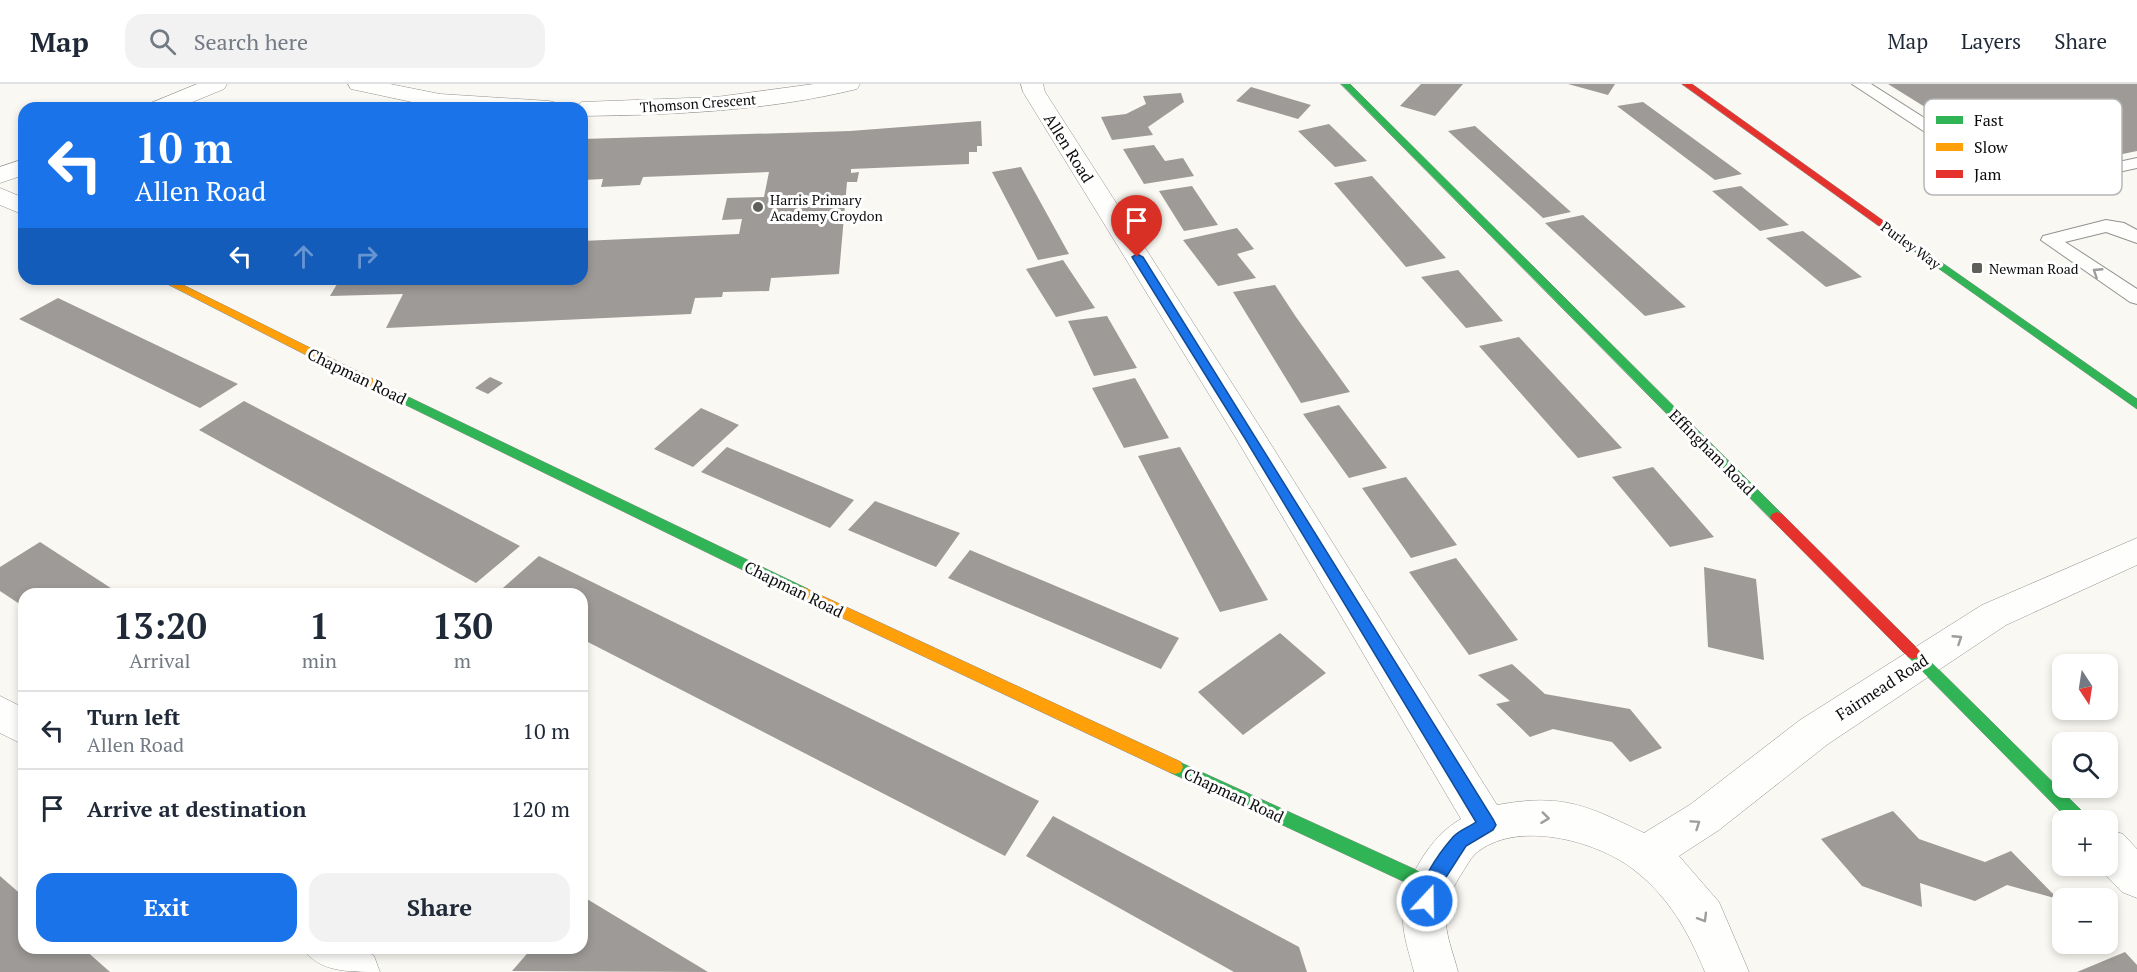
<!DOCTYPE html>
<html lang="en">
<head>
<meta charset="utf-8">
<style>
	body { margin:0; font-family:"PT Serif",serif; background:#f2f2f3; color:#1f2937; height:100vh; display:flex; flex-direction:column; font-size:22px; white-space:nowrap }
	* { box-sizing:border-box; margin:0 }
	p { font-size:20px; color:#747a83 }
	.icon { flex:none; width:33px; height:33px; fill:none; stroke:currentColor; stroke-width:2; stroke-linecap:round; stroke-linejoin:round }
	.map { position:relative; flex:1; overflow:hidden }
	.side { position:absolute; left:18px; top:504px; width:570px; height:366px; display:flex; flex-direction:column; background:#fff; border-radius:18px; box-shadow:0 3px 9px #0003 }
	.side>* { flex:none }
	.hud { position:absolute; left:18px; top:18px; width:570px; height:183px; border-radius:18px; box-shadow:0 3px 9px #0003; background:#1a73e8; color:#fff; overflow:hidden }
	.needle { width:39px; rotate:168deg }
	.buttons { position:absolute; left:2052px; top:570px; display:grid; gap:12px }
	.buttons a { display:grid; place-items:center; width:66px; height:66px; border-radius:12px; background:#fff; box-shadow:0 3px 9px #0003; font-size:30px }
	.pin { position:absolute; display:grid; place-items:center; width:51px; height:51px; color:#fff; margin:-62px -26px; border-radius:50% 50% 50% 0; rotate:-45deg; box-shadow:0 0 6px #0007 }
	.pin .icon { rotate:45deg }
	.me { position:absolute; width:66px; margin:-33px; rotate:21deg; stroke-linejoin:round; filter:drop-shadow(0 0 4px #0008) }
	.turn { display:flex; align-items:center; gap:21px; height:126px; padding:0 18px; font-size:27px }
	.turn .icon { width:78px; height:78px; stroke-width:2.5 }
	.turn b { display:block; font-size:42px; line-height:51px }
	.lanes { display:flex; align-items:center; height:57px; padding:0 18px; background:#0003; justify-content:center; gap:30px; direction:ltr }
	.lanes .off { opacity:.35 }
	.eta { display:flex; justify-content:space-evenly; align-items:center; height:102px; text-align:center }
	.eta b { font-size:36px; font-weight:700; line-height:42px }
	.action { display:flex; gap:12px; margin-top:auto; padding:12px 18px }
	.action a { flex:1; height:69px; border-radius:18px; background:#1a73e8; color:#fff; font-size:24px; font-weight:700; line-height:69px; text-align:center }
	.action a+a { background:#f2f2f3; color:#1f2937 }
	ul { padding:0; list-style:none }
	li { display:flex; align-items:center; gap:18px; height:78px; padding:0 18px; border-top:2px solid #e0e1e3 }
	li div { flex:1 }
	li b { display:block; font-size:22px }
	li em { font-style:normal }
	header { display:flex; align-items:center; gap:36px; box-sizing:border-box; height:84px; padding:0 30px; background:#fff; border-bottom:2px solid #e0e1e3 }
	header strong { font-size:28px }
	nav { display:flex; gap:33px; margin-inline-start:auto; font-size:21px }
	.search { width:420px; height:54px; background:#f2f2f3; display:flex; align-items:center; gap:15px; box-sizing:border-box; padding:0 21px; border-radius:18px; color:#747a83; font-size:22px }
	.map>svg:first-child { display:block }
	.building { fill:#9d9a97 }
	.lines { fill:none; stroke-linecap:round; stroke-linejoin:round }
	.lane-casing { stroke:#939290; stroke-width:2 }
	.street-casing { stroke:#939290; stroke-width:1 }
	.fast-casing { stroke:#8a8986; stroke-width:1 }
	.slow-casing { stroke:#8a8986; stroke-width:1 }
	.jam-casing { stroke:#8a8986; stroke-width:1 }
	.lane { fill:#fefefd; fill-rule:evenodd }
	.street { fill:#fefefd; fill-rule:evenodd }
	.fast { fill:#30b455; fill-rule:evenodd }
	.slow { fill:#ff9f0a; fill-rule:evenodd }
	.jam { fill:#e5322d; fill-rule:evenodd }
	.oneway { stroke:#9d9d9d }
	.route { fill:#1a73e8; stroke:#114b97; stroke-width:1.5 }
	.poi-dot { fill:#5f5f5c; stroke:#fff; stroke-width:2 }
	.labels { text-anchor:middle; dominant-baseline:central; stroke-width:6; stroke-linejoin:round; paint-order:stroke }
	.far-street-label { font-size:14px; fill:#0c0c0c; stroke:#fff }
	.far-poi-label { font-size:14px; fill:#0c0c0c; stroke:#fff; text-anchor:start }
	.street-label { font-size:16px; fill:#0c0c0c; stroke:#fff }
	.key { fill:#fff; stroke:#b6b6b6; stroke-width:1.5 }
	.key-label { font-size:16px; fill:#0c0c0c }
</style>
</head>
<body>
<header>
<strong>Map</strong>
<div class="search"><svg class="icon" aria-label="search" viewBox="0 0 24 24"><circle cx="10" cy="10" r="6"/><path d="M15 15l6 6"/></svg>Search here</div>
<nav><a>Map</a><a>Layers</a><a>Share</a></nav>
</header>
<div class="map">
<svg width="2137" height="888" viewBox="0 0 2137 888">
	<rect width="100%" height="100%" fill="#faf8f2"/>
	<path class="building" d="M1421 0H1463L1435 32 1400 22Z
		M1568 0H1615L1608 11Z
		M1888 0H2137V67L2031 89Z
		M1251 3 1311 21 1298 35 1236 17Z
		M1181 9 1184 18 1148 43 1153 51 1112 56 1101 33 1126 30 1146 20 1143 12Z
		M1643 18 1742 90 1715 96 1617 22Z
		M981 37 982 62H977V68H969V80L851 85V89L859 88 857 98H847L839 190 771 194 769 207 723 208 722 213 695 214 691 230 386 244 403 210 330 212 340 195H582V157L739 150 742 135 722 136 727 114 764 113 769 88 643 93 640 101 601 103 603 95 582 96V55L850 47Z
		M1329 40 1367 77 1335 83 1298 47Z
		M1475 42 1571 128 1543 134 1448 47Z
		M1154 61 1165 77 1183 74 1194 92 1144 100 1123 65Z
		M1021 83 1069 170 1038 176 992 88Z
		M1372 92 1446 174 1406 183 1334 99Z
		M1192 102 1218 141 1184 147 1159 107Z
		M1741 102 1789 141 1760 147 1712 107Z
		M1583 131 1686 223 1645 232 1545 139Z
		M1237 144 1254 165 1237 170 1256 194 1218 202 1183 156Z
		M1803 147 1862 193 1826 203 1766 154Z
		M1063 176 1095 224 1056 233 1026 185Z
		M1458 186 1481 212 1503 237 1466 244 1421 193Z
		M1275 201 1296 233 1350 308 1301 319 1233 208Z
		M58 214 238 300 200 324 19 235Z
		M1107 232 1137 284 1094 292 1068 237Z
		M1519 253 1622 364 1578 374 1479 262Z
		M490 293 503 299 488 310 475 304Z
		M1135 294 1169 354 1124 364 1092 304Z
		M244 317 520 462 476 499 199 346Z
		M1339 321 1387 384 1349 394 1303 330Z
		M701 324 739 341 693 383 654 365Z
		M727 363 854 416 830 444 701 388Z
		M1180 363 1268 516 1220 528 1138 372Z
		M1653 383 1714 453 1670 463 1612 393Z
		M1406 393 1457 461 1411 474 1362 404Z
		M875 417 960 449 936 483 848 446Z
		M40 458 120 510H24V523L0 507V483Z
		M970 466 1179 554 1161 585 948 494Z
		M539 472 1039 717 1005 772 582 555V510H496Z
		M1456 474 1518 556 1469 571 1409 488Z
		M1704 483 1756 495 1764 576 1708 563Z
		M1280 549 1326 589 1243 651 1198 608Z
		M1512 580 1545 610 1630 625 1662 664 1630 678 1612 658 1553 645 1530 653 1496 620 1510 617 1478 591Z
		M1893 727 1919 755 1985 778 2011 767 2058 815 2007 801 1975 817 1920 799 1922 823 1862 802 1821 755Z
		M1053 732 1299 863 1307 888H1234L1026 772Z
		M0 792 24 813V864H83L110 888H0Z
		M582 812 708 888 512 887 532 864H582Z
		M2125 868 2137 881V888H2077Z"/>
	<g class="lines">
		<g class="lane-casing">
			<path id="lane" d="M1852 0H1871L2025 98 2137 74V84L2022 109 2016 108Z
				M2106 136 2124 139 2137 146V159L2106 148 2065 158 2137 205V220L2130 218 2041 156 2043 152Z"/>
		</g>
		<g class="street-casing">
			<path id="street" d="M197 0H227L224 5 178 24H148L151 19Z
				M348 0H390L440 10 549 17 557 19 560 24H440L351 5Z
				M814 0H860L857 5C768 27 673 31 582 32V24H572L582 18 716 13Z
				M1021 0H1043L1045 8 1260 343 1497 721C1562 709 1586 721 1644 749L1691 720 1800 636 1982 521 2137 454V481L2006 541 1828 660 1719 746 1679 772 1719 818 1749 888H1705C1688 847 1669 813 1633 785 1595 756 1515 735 1475 770 1470 775 1466 783 1462 789 1453 803 1448 813 1446 830 1444 848 1454 871 1458 888H1414C1410 871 1402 850 1403 832 1404 796 1430 752 1461 735L1236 354 1023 8Z
				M24 75V91L0 99V83Z
				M0 104 24 114V131L0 121Z
				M0 612 24 624V661L0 649Z
				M2108 745 2123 750 2137 765V814L2122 808 2097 782H2108Z
				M303 864H362L374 872 380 888C347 888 318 888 303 864Z"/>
		</g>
		<g class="fast-casing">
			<path id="fast" d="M1341 0H1350L1782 430 1784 433 1782 436H1772Z
				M1901 150 2137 315V325L1897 155 1896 153Z
				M371 295 808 505 810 509 808 513H798L367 302 365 299 367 296Z
				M1913 563 1918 565 2086 731 2088 736H2069L1908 573 1906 569 1908 565Z
				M1175 676 1436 795 1439 801 1436 807 1430 809 1424 807 1169 688 1167 683 1169 678Z"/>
		</g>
		<g class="slow-casing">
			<path id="slow" d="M158 195H171L375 296 377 299 371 303 367 302Z
				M803 503 1181 678 1183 683 1181 688 1175 690 1169 688 798 513 796 509 798 505Z"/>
		</g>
		<g class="jam-casing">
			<path id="jam" d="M1682 0H1692L1906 153 1901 156 1897 155Z
				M1777 428 1782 430 1918 565 1920 569 1918 573 1913 575 1908 573 1772 436 1770 433 1772 430Z"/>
		</g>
		<use href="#lane" class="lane"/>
		<use href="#street" class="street"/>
		<use href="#fast" class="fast"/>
		<use href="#slow" class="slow"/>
		<use href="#jam" class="jam"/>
	</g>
	<defs><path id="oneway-chevron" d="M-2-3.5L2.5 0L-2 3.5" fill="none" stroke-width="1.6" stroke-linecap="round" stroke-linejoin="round" transform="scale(1.5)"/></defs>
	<g class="oneway">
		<use href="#oneway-chevron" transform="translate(2097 188) rotate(-147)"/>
		<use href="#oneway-chevron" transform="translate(1958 555) rotate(-33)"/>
		<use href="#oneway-chevron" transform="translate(1545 734) rotate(7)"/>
		<use href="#oneway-chevron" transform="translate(1696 740) rotate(-34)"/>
		<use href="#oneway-chevron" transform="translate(1703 834) rotate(59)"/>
	</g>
	<path class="route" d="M1137 170 1143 173 1493 735 1496 741 1493 746 1466 762 1439 804 1434 823 1427 826 1421 823C1413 804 1440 768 1453 753 1458 747 1469 743 1476 738L1244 353 1132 173Z"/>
	<g class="poi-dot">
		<circle cx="758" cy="123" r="6"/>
		<rect x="1971" y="178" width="12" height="12" rx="3"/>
	</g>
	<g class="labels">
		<g class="far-street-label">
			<text transform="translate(698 19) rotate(-4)">Thomson Crescent</text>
			<text transform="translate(1911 161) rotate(36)">Purley Way</text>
		</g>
		<g class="far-poi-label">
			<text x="770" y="115">Harris Primary<tspan x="770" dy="16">Academy Croydon</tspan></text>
			<text x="1989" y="184">Newman Road</text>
		</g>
		<g class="street-label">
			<text transform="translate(1069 64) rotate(58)">Allen Road</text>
			<text transform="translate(357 292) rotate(26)">Chapman Road</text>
			<text transform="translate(1712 368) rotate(45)">Effingham Road</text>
			<text transform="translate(794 505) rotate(26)">Chapman Road</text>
			<text transform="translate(1882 603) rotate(-33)">Fairmead Road</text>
			<text transform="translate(1234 711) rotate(25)">Chapman Road</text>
		</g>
	</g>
	<rect x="1924" y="15" width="198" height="96" rx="9" class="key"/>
	<rect x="1936" y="32" width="27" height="8" fill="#30b455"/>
	<rect x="1936" y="59" width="27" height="8" fill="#ff9f0a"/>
	<rect x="1936" y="86" width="27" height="8" fill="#e5322d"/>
	<g class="key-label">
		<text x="1974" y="42">Fast</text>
		<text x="1974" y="69">Slow</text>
		<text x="1974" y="96">Jam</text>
	</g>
</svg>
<div class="buttons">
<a><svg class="needle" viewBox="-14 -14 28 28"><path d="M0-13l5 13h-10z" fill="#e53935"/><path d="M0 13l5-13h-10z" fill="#747a83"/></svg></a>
<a><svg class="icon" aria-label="search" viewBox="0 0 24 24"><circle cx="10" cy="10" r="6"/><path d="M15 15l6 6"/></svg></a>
<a>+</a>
<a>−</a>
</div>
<div class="pin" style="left:1137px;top:173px;background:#d93025"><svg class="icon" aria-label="arrive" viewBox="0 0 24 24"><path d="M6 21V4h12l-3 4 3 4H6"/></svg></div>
<svg class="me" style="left:1427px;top:817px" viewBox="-20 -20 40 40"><circle r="17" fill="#1a73e8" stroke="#fff" stroke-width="3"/><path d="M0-11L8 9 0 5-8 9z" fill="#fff"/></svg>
<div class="hud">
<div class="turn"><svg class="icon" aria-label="left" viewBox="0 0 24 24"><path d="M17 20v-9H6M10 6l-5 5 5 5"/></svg><div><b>10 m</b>Allen Road</div></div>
<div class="lanes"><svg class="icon" aria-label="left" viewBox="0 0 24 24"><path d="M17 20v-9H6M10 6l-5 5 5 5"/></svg><svg class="icon off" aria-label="ahead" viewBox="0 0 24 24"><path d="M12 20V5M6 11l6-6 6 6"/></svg><svg class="icon off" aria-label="right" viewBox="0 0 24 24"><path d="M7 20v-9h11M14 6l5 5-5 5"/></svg></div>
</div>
<section class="side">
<div class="eta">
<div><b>13:20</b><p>Arrival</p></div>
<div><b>1</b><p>min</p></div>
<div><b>130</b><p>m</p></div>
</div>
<ul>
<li><svg class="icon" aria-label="left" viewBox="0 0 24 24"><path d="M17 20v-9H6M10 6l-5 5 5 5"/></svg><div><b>Turn left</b><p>Allen Road</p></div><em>10 m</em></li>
<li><svg class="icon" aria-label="arrive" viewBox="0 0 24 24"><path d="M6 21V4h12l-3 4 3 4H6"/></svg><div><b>Arrive at destination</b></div><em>120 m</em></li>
</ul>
<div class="action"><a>Exit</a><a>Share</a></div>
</section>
</div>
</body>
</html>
